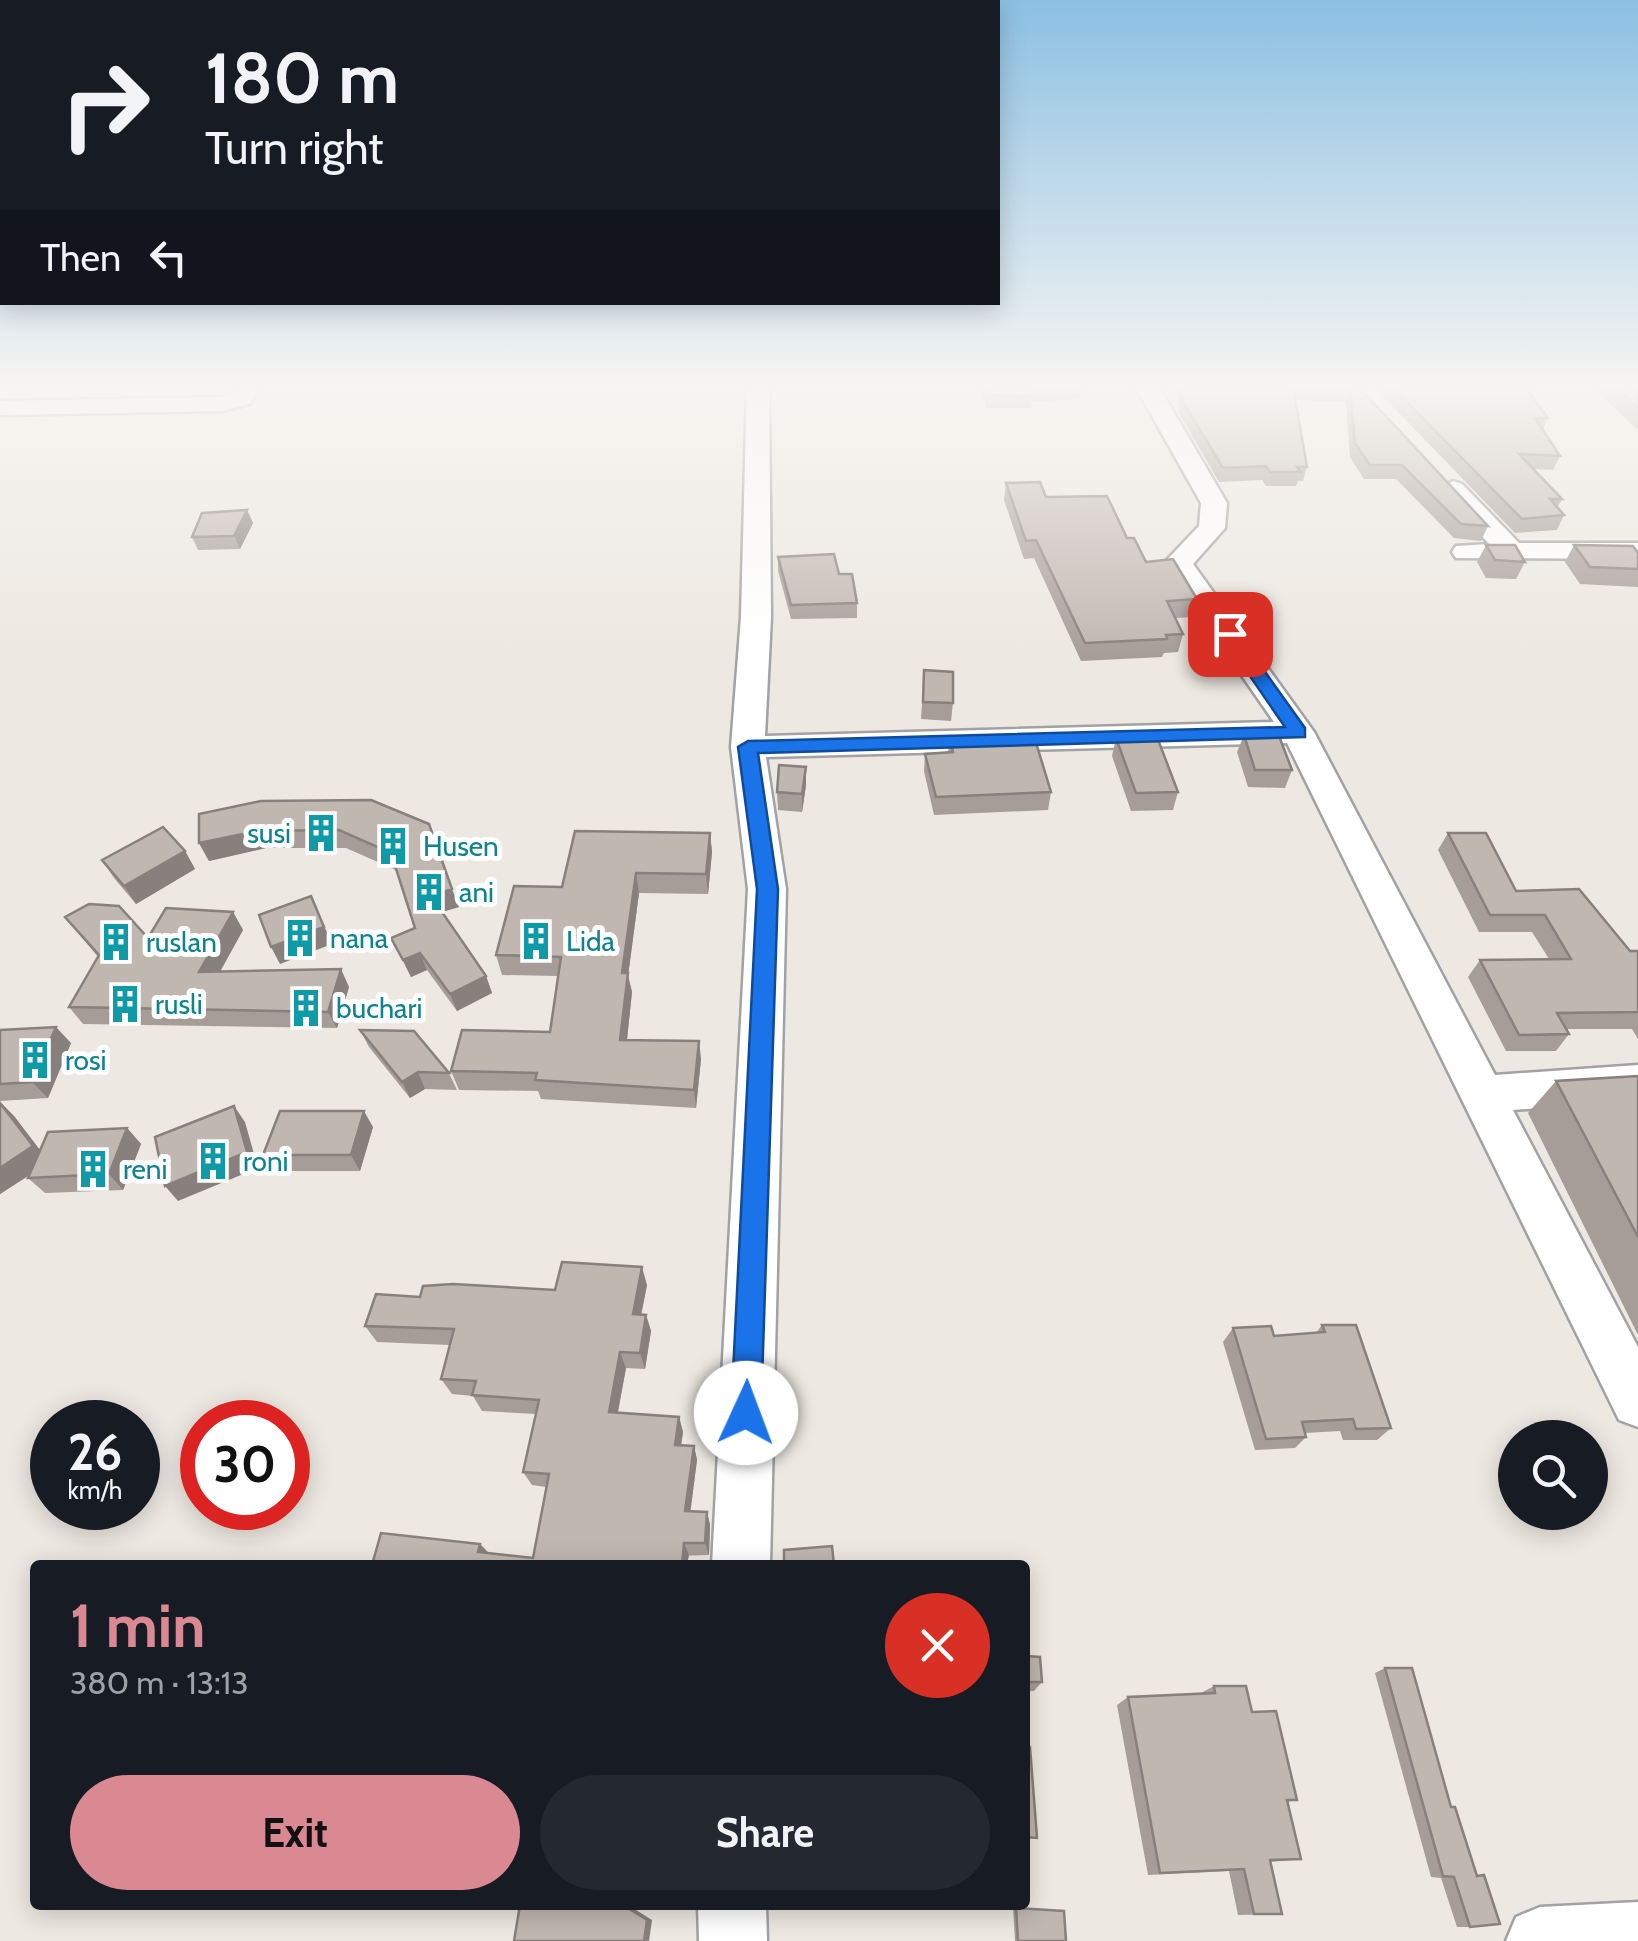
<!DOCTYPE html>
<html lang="en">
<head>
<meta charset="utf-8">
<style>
	body { margin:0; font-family:Cabin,sans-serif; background:#242831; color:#f1f3f6; height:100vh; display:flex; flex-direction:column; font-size:38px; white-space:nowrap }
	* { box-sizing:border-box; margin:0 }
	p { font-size:32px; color:#9ea1a6 }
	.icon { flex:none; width:55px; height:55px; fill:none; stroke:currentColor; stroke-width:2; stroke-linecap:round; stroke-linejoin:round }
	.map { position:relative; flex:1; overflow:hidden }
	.panel { position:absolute; left:30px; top:1560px; width:1000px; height:350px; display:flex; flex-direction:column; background:#171b24; border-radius:10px; box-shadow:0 5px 25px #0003 }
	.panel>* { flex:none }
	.banner { position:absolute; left:0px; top:0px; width:1000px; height:305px; box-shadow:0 5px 25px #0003; background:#171b24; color:#f1f3f6; overflow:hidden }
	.buttons { position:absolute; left:1498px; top:1420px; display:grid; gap:20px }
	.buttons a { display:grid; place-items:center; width:110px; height:110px; border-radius:50%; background:#171b24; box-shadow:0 5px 25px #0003; font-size:50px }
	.speed { position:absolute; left:30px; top:1400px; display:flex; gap:20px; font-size:50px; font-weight:700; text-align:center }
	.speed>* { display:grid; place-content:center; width:130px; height:130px; border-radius:50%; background:#171b24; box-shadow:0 5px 25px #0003; line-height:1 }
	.speed small { font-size:25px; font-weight:400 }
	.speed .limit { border:15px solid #d22; background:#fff; color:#111 }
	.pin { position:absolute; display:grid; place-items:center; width:85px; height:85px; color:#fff; margin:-42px; border-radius:20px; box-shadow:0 5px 15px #0006 }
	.me { position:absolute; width:110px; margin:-55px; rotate:2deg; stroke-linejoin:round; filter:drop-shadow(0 0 8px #0008) }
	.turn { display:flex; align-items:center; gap:35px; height:210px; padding:0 40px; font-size:45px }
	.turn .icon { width:130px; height:130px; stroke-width:2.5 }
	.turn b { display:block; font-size:70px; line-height:85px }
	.then { display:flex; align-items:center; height:95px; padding:0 40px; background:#0003; gap:20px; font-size:38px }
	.round { display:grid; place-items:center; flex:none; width:105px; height:105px; border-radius:52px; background:#242831 }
	.head { display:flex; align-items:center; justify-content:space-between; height:170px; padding:0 40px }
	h1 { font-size:60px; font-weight:700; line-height:75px; color:#da8992 }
	.action { display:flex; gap:20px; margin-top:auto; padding:20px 40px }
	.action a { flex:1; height:115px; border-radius:60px; background:#da8992; color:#111; font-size:40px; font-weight:700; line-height:115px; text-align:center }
	.action a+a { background:#242831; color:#f1f3f6 }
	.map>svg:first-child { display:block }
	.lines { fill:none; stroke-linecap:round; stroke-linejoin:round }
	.minor-casing { stroke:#a2a2a2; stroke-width:5 }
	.minor { fill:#fff; fill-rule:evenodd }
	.wall { fill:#a69d98 }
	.shaded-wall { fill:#87807c }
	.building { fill:#c1b7b1; stroke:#87807c; stroke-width:2.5 }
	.route { fill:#1a73e8; stroke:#114b97; stroke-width:2.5 }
	.labels { text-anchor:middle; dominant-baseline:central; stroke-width:10; stroke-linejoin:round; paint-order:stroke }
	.culture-label { font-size:28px; fill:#0d838f; stroke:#fff; text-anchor:start }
</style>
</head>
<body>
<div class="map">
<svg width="1638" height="1941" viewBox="0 0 1638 1941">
	<rect width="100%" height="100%" fill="#ede8e1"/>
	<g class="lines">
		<g class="minor-casing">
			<path id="minor" d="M238 384H260L250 404 221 411 0 415V401L221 397 233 394Z
				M747 384H769L771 617 765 736 1274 722 1164 563 1199 526 1201 503 1134 384H1157L1227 503 1225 528 1193 564 1314 732 1495 1075 1638 1065V1101L1513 1110 1638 1347V1427L1619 1420 1287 743 766 757 786 889 770 1565H712L748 889 731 747 741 617Z
				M1453 481 1462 484 1519 543H1638V559L1456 558 1452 552 1456 546 1489 544 1440 489Z
				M1638 1902V1941H1506L1516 1917 1540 1907Z
				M698 1905H766L767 1941H699Z"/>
		</g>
		<use href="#minor" class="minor"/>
	</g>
	<path class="wall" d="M980 384H1081L1082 387 1080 399 1032 402 1031 408H986Z
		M1169 384H1356L1488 526 1481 541 1454 538 1396 479H1364L1350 457 1346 402 1296 400 1307 467 1303 481H1298L1296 486H1266L1262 480 1219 482 1179 413 1177 390 1172 389Z
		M1371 384H1523L1548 418 1543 430 1560 456 1553 470 1533 469 1562 499 1557 508 1564 515 1557 530 1515 533Z
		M1589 384H1638V430Z
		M1006 483 1046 497 1127 538 1146 562 1197 599 1192 617 1175 618 1183 634 1178 652 1164 653 1162 657 1081 661 1034 558 1024 559 1004 500Z
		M247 510 253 523 240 549 198 550 192 537Z
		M1486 545 1525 562 1516 579 1486 578 1477 562Z
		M1574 545 1638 553V587L1580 584 1565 562Z
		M778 557 857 603V618L791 619 778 571Z
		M924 670 953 703 951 721 921 719Z
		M1244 735 1292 770 1285 788 1248 787 1237 752Z
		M950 738 1051 792 1048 810 934 815 924 771 925 754 948 752Z
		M1116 738 1178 792 1173 810 1131 811 1112 756Z
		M806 767V785L802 812 778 810 777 792Z
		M371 800 459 907 442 912 486 976 492 993 457 1011 427 970 411 977 391 938 415 928 396 870 346 848H266L209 861 199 843Z
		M710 833 712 852 708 894 639 893 628 976 632 992 627 1040 701 1059 696 1108 541 1099 538 1091 459 1090 451 1071 550 1032 558 976 502 975 496 955 562 887Z
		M1448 833 1516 891 1630 951H1638V1039L1632 1029H1566L1569 1034 1556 1051H1506L1468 977 1480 960 1549 959 1532 932H1479L1438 850Z
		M185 851 195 869 136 904 114 878 102 860Z
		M233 912 243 930 220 972 349 987 337 1028 83 1024 69 1007 98 957 65 917 148 938Z
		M0 1030 71 1043 48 1098 0 1101Z
		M360 1030 449 1073 457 1090 425 1089 410 1098 369 1047Z
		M1638 1076V1335L1528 1113 1556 1081Z
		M0 1102 14 1116 40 1150 127 1128 141 1144 123 1190 45 1193 28 1178 30 1175 0 1194Z
		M373 1127 360 1171H275L263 1155Z
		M647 1285 641 1314 646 1315 651 1331 645 1369 626 1368 618 1412 679 1417 683 1432 681 1445 694 1446 697 1460 690 1511 707 1512 710 1525 709 1555 372 1565 480 1544 489 1553 533 1558 546 1487 532 1485 523 1472 536 1414 482 1411 473 1396 452 1394 441 1379 450 1345 377 1342 365 1326 420 1297Z
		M1322 1325 1391 1428 1377 1440H1343L1340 1431 1305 1433 1306 1437 1295 1448 1255 1450 1223 1342 1233 1328 1274 1336 1316 1333Z
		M1025 1644 1026 1656 1042 1682 1034 1691H1025Z
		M1385 1668 1470 1927H1457L1441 1878 1431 1877 1375 1673Z
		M1214 1686 1252 1712 1297 1800 1287 1802 1301 1859 1270 1862 1282 1914 1238 1915 1229 1871 1148 1875 1117 1705 1128 1697 1201 1693Z
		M1013 1908 1064 1911 1066 1941H1015Z"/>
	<path class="shaded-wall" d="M247 510 253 523 240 549 234 536Z
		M806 767V785L802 812V794Z
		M257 831 266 848 209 861 199 843Z
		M710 833 712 852 708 894 706 874Z
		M185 851 195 869 136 904 124 886Z
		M636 873 639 893 628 976 632 992 625 1058 620 1040 622 973Z
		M452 889 459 907 438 913 431 896Z
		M311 896 332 944 280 964 271 947Z
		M233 912 243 930 210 989 199 972Z
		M420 953 427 970 411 977 403 960Z
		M341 969 349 987 337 1028 328 1012Z
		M486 976 492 993 457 1011 450 994Z
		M56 1027 71 1043 48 1098 32 1082Z
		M699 1041 701 1059 696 1108 694 1090Z
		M418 1072 425 1089 410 1098 402 1082Z
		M0 1102 14 1116 49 1162 0 1194Z
		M234 1106 245 1122 258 1168 178 1201 165 1186Z
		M364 1111 373 1127 360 1171 351 1155Z
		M127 1128 141 1144 123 1190 109 1174Z
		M642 1267 647 1285 638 1331 633 1314Z
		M646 1315 651 1331 645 1369 640 1353Z
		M620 1352 626 1368 615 1427 609 1412Z
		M679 1417 683 1432 679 1459 675 1445Z
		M694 1446 697 1460 689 1523 685 1511Z
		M707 1512 710 1525 709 1555 705 1543Z
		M684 1543 689 1555 687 1565H682Z
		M480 1544 491 1556 478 1552Z
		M623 1905H628L652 1920 649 1941H644Z"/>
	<path class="building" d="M985 384H1081L1082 387 1031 390 1033 396 987 395Z
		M1181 384H1356L1488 526 1461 524 1402 465H1370L1355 443 1350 388 1293 387 1307 467H1297L1301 472H1270L1266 466 1223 468 1182 400Z
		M1389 384H1523L1548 418H1535L1560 456 1519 454 1562 499H1550L1564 515 1522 519Z
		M1612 384H1638V408Z
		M1040 482 1046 497 1107 496 1127 538H1134L1146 562 1173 559 1197 599 1167 601 1183 634 1166 635 1167 639 1085 643 1036 540 1026 541 1006 483Z
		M247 510 234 536 192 537 202 513Z
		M1486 545H1515L1525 562 1495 560Z
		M1574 545 1633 546 1638 553V569L1590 567Z
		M834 554 839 574H852L857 603 791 605 778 557Z
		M924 670 953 672V703L923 702Z
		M1244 735 1279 736 1292 770H1255Z
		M1034 736 1051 792 936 797 925 754 953 752 950 738Z
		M1157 737 1178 792 1136 793 1116 738Z
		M779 765 806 767 802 794 777 792Z
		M371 800 429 824 452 889 431 896 486 976 450 994 420 953 403 960 391 938 415 928 391 853 339 830 257 831 199 843V814L261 801Z
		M163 827 185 851 124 886 102 860Z
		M575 831 710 833 706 874 636 873 622 973H628L620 1040 699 1041 694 1090 535 1080 537 1073 451 1071 462 1030 550 1032 561 957 496 955 514 886 562 887Z
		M1448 833H1486L1516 891 1579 889 1630 951H1638V1012L1557 1013 1569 1034 1519 1035 1480 960 1571 959 1545 915H1490Z
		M311 896 324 927 271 947 259 915Z
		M89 904 119 906 148 938 166 908 233 912 199 972 341 969 328 1012 69 1007 99 955 65 917Z
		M56 1027 32 1082 0 1084V1030Z
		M360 1030 414 1031 449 1073 418 1072 402 1082Z
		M1638 1076V1237L1556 1081Z
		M0 1103 33 1146 0 1168Z
		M234 1106 247 1152 165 1186 155 1137Z
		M280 1111H364L351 1155H263Z
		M127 1128 109 1174 28 1178 48 1132Z
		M562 1262 642 1267 633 1314 646 1315 640 1353 620 1352 609 1412 679 1417 675 1445 694 1446 685 1511 707 1512 705 1543H684L682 1565H372L381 1533 480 1544 478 1552 533 1558 549 1474 523 1472 539 1400 472 1395 476 1381 441 1379 454 1329 365 1326 376 1294 420 1297 423 1286 453 1284 555 1290Z
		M1322 1325H1356L1391 1428 1356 1429 1353 1419 1302 1422 1306 1437 1266 1439 1233 1328 1271 1326 1274 1336 1325 1332Z
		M832 1546 834 1565H784V1550Z
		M1025 1644 1026 1656 1040 1657 1042 1682H1025Z
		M1385 1668H1412L1451 1807H1455L1477 1876 1484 1875 1500 1924 1470 1927 1454 1877 1443 1876Z
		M1214 1686H1246L1252 1712 1276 1711 1297 1800H1287L1301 1859 1270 1860 1282 1914H1254L1244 1869 1160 1873 1128 1697 1215 1693Z
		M1025 1747H1030L1037 1838 1025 1837Z
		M520 1905H623L647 1920 644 1941H514Z
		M1016 1908 1064 1911 1066 1941H1018Z"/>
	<linearGradient id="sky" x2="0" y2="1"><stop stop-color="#8cc0e2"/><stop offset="0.59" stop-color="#f7f5f2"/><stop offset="1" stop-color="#f7f5f2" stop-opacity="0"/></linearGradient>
	<rect width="1638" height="656" fill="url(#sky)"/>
	<path class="route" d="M1230 629 1236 631 1305 728V737L758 753 778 889 761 1413 757 1424 746 1428 735 1424 731 1413 757 889 738 747 748 741 1285 727 1221 634Z"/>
	<defs>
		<g id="building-bare" transform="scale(3)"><path d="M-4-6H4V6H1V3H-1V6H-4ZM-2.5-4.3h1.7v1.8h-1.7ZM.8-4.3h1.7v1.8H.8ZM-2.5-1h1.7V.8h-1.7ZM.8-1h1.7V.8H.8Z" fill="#0f9aa8" stroke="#fff" stroke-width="2.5" paint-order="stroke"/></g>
	</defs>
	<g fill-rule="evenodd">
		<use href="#building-bare" x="321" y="833"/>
		<use href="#building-bare" x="393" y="846"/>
		<use href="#building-bare" x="429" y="892"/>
		<use href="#building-bare" x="300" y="938"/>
		<use href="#building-bare" x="536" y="941"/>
		<use href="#building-bare" x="116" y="942"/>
		<use href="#building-bare" x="125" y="1004"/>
		<use href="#building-bare" x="306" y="1008"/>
		<use href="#building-bare" x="35" y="1060"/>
		<use href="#building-bare" x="213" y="1161"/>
		<use href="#building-bare" x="93" y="1169"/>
	</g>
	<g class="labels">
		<g class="culture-label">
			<text x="291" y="833" text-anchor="end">susi</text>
			<text x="423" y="846">Husen</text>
			<text x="459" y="892">ani</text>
			<text x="330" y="938">nana</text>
			<text x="566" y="941">Lida</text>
			<text x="146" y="942">ruslan</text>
			<text x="155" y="1004">rusli</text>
			<text x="336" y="1008">buchari</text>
			<text x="65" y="1060">rosi</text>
			<text x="243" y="1161">roni</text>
			<text x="123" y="1169">reni</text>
		</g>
	</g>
</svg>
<div class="buttons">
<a><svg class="icon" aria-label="search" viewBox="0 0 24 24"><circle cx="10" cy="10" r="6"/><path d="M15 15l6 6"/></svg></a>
</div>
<div class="speed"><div>26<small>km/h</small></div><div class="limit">30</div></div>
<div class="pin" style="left:1230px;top:634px;background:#d93025"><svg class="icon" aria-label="arrive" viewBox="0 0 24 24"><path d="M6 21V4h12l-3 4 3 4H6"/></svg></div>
<svg class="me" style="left:746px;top:1413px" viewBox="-20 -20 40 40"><circle r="19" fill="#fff"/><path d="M0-13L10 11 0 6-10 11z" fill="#1a73e8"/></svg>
<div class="banner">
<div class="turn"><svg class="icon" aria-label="right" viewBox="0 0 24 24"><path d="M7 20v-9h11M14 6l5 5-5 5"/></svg><div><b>180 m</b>Turn right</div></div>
<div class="then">Then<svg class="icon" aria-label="left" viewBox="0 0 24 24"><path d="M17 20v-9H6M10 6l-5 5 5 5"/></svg></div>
</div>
<section class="panel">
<div class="head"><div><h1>1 min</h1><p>380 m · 13:13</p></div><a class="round" style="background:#d93025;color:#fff"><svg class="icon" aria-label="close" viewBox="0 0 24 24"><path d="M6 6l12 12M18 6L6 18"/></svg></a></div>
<div class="action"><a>Exit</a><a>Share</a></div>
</section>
</div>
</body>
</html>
